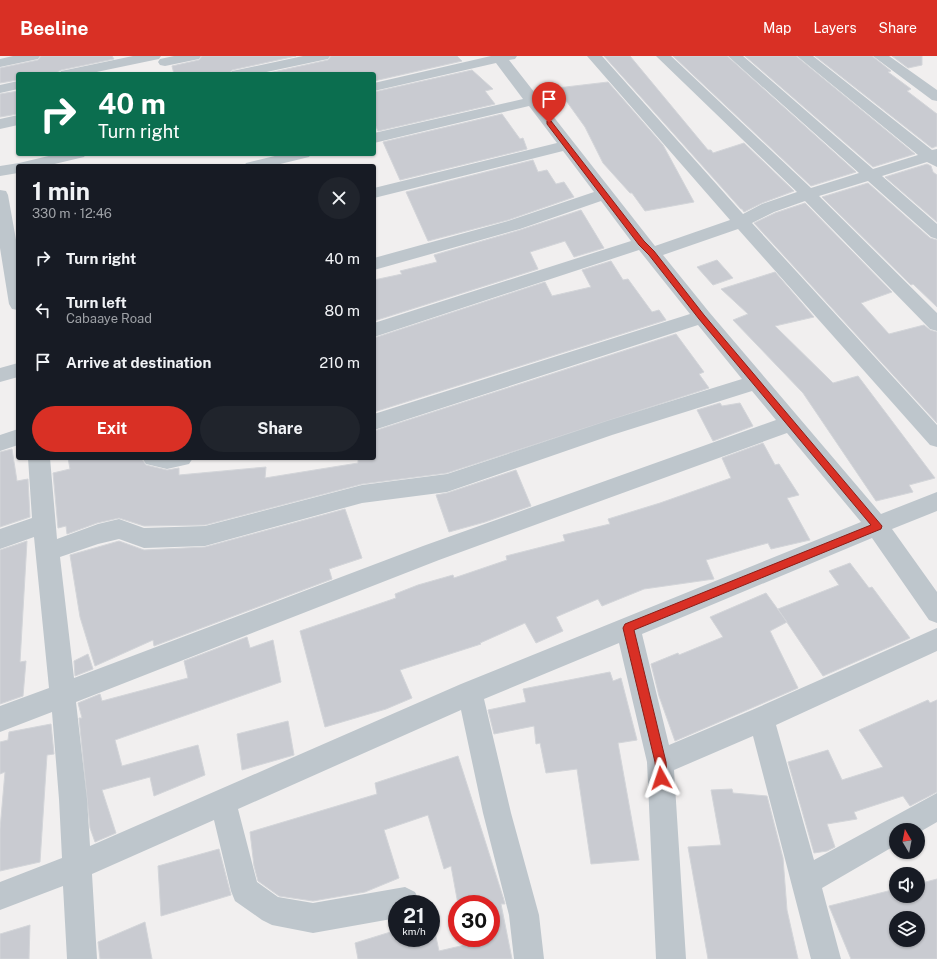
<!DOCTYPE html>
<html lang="en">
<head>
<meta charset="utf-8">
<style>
	body { margin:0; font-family:"Public Sans",sans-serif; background:#20242c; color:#f1f3f6; height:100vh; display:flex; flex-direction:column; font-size:15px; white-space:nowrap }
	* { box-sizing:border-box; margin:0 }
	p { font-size:13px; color:#9ea1a6 }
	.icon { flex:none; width:22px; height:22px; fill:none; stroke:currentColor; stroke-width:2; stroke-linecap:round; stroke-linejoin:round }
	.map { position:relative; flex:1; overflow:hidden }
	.details { position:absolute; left:16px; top:108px; width:360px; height:296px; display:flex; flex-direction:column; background:#171b24; border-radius:4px; box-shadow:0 1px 3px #0004 }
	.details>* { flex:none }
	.hud { position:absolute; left:16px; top:16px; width:360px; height:84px; border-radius:4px; box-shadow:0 1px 3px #0004; background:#0b6e4f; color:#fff; overflow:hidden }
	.needle { width:26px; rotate:350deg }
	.tools { position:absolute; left:889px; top:767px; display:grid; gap:8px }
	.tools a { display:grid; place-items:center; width:36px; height:36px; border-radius:50%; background:#171b24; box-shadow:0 1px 3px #0004; font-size:20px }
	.speed { position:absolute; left:388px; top:839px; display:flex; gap:8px; font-size:20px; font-weight:700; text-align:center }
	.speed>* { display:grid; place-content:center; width:52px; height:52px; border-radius:50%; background:#171b24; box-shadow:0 1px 3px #0004; line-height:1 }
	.speed small { font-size:10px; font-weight:400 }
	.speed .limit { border:6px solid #d22; background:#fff; color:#111 }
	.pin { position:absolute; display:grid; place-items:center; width:34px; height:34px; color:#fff; margin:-41px -17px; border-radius:50% 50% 50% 0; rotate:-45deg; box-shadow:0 0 4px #0007 }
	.pin .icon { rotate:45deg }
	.me { position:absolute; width:44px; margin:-22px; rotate:355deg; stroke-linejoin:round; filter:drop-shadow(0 0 3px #0008) }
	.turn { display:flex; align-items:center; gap:14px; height:84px; padding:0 16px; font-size:18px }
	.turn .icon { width:52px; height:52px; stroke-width:2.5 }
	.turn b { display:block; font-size:28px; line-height:34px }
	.round { display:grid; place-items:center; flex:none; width:42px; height:42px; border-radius:21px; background:#20242c }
	.head { display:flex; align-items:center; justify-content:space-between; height:68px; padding:0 16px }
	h1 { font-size:24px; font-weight:700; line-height:30px }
	.button { display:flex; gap:8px; margin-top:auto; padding:8px 16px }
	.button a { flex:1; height:46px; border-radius:24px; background:#d93025; color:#fff; font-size:16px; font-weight:700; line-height:46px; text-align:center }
	.button a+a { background:#20242c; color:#f1f3f6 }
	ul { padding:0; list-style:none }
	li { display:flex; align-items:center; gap:12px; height:52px; padding:0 16px }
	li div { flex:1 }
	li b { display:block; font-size:15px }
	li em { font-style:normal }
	header { display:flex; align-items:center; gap:24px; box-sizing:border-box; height:56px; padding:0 20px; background:#d93025; color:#fff }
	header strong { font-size:19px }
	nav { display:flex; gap:22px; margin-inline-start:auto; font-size:14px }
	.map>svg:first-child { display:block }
	.building { fill:#c9cbd1; stroke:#d3d5d9; fill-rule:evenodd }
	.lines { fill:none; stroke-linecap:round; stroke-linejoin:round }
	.minor { fill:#bec6cc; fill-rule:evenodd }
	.route { fill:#d93025; stroke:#8d1f18 }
</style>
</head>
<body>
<header>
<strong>Beeline</strong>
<nav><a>Map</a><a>Layers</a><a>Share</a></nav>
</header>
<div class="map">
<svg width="937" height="903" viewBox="0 0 937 903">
	<rect width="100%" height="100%" fill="#f1efef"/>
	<path class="building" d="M41 0H112L114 3 61 14 58 16 52 18H18V24L0 27V12L38 4Z
		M202 0H296L232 14 229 18H174L172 10 199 4Z
		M331 0H457L462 5 374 25V18H264L328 4Z
		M604 0H630L708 94H711L713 97 744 87 794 135 762 147 744 156 742 153H741Z
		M673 0H727L856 116 811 130Z
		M745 0H796L915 98 873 111Z
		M815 0H872L891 15 888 16 911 33 907 35 937 58V90L932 92Z
		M892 0H922V9L908 12Z
		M472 14 493 33 485 35 495 48 378 75 374 66V36Z
		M608 26 663 89 694 146 645 155 632 137H630L603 107 585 71 557 32Z
		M18 35V58L0 61V38Z
		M502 58 520 83 523 82 527 93 400 124 383 86Z
		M533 104 538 116 547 114 556 128 564 126 574 141 508 164 428 185 406 136Z
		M927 108 931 110 933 116 937 119V166L885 121Z
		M868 127 930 182 937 184V251L913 228 911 229 822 141Z
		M805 147 892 236 861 247 889 278 924 269 930 274 937 276V367L754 167 775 157Z
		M581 154 604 192 574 201 565 185 530 196 538 213 374 265V224L402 218 400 215 437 206 434 199 520 174Z
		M717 204 733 222 713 229 697 211Z
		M611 205 623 224 628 223 652 256 659 254 666 264 374 356V282L545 226 552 240 591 231 582 214Z
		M775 216 814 261 775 270 833 327 858 320 935 422 909 429 913 436 876 445 803 337 733 264 748 258 721 233Z
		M676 278 704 316 699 318 709 332 447 417 362 428 205 469 144 470 119 462 97 467 67 478 66 470 58 472 53 417 70 413 68 402H141L146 409 167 414 179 412V419L266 411 265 422 358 407V402H374V375Z
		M720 347 722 350 740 347 753 370 713 385 697 354Z
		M763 387 775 409 779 408 799 439 787 442 810 484 771 493 768 487 706 504 714 523 644 533 602 550 598 543 556 561 563 575 536 587 525 567 480 587 481 588 400 614 412 642 386 653 325 671 300 575 396 542 395 538 418 529 453 519 454 522 507 504 506 500 565 485 563 479 610 468 608 463 660 447 731 422 722 402Z
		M12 393 17 425 28 423 30 461 0 471V396Z
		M516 414 531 450 485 466 449 476 436 439 447 437Z
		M345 453 362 502 329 513 332 523 154 590 153 584 95 610 80 561 70 499 119 485 144 494 205 491Z
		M27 485 20 606 26 605 23 640 0 648V494Z
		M850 507 869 532 872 531 910 582 823 620 778 553 839 529 829 515Z
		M766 537 787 566 770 575 798 632 675 685 659 640 651 608 678 597 679 599 723 581 710 561Z
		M247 581 250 592 273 584 281 626 115 684 122 710 198 689 205 719 154 740 150 721 102 734 116 777 95 786 90 772 79 662H82L78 647 100 638 102 645 188 622 184 605Z
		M88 598 93 613 75 620 74 605Z
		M610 616 613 625 621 622 637 684 618 687 639 804 591 808 577 713 546 717 540 687 536 688 534 670 494 678 488 654 526 646 523 633Z
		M928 644 930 647 937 644V736L910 750 903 740 854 756 857 763 827 768 835 791 827 795 814 797 788 706 828 694 842 724 883 711 859 674Z
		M288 665 294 699 242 714 237 678Z
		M51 668 54 698 47 699 40 806 0 815V773L5 716 0 718V686L8 684 9 676Z
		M458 700 503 841 505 848H501L512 903H358L355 887 397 874V882H431L432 862 439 895 491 883V848H458L451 810 444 813 428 759 384 774 399 822 365 836 313 845 279 840 258 825 254 810 250 776 377 738 375 727Z
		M732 733 733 737 767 740 783 802 787 854 798 903H708L688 791 721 789 711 734Z
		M219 793 231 839 161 860 158 810Z
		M937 823V903H851L829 850 896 833V840H918V828ZM896 862H918V884H896Z
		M145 866 152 903H100L98 886Z
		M30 869 29 903H0V878Z"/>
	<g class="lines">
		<path class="minor" d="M13 0H40L38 3 0 11V3Z
			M133 0H161L159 3 154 4 87 18H59L61 15 66 14Z
			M174 0H201L199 3 165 10 160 9 158 6 160 3Z
			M303 0H330L328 3 323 4 257 18H230L232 15 237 14Z
			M491 0H517L515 3 509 4 655 190 730 164 587 0H602L743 158 762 148 797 136 656 0H671L811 132 859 117 728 0H743L873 113 918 99 797 0H813L932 94 937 93V111L927 106 882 120 937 168V183L931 181 868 125 819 140 937 257V275L930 273 805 145 774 156 752 167 937 369V391L930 389 738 173 663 199 709 256 881 458 937 436V455L892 473 937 536V567L929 564 872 482 642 578 669 689 752 654 937 572V595L776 669 814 804 937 737V766L918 777V774H896V789L822 832 841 903H811L753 680 674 714 686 903H656L647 706 619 587 484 643 511 757 539 859 544 903H514L509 859 483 757 461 654 238 753 257 826 278 841 313 847 405 831 415 836 420 846 419 848H397V862L313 877 272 869 262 864 235 845 231 835 214 764 92 818 97 903H67L63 830 0 854V826L62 802 59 743 52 656 0 676V650L49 632 34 481 0 493V473L32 462 28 402H50L57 483 98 468 119 463 144 472 205 470 362 429 447 418 607 365 742 323 698 269 374 374V358L690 258 639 194 374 281V267L631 185 601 145 520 173 374 214V202L508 165 594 136 563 95 374 142V132L557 87 529 50 374 87V77L523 43 496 7 374 35V27ZM752 335 776 364 423 490 74 622 60 501 98 488 119 483 144 492 205 490 362 447 447 436 612 379ZM787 377 861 466 461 628 90 790 87 743 76 646 439 504Z
			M873 0H889L937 34V45L932 44Z
			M18 25V33L0 37V29Z
			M18 59V69L0 73V63Z
			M57 98H86L84 101 46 110H18V117L0 120V110L19 107Z
			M283 98H311L309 101 272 110H244L246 107Z
			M0 134 6 135 8 139 18 195V254L12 253 9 248 0 192Z
			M18 307V321L0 326V312Z
			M18 373V389L0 395V379Z
			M142 402H193L189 408 167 413 146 408Z"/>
	</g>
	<path class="route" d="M547 65H551L644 185 654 195 704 259 882 470 881 473 634 574 666 706 667 722 665 726 661 728 657 726 655 706 623 572 625 568 871 469 699 263 649 199 639 189 547 68Z"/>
</svg>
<div class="tools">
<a><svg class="needle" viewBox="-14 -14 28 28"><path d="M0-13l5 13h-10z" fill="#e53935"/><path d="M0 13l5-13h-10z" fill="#9ea1a6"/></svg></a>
<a><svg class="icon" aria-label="sound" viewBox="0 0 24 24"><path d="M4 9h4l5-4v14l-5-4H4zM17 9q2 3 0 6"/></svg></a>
<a><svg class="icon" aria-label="layers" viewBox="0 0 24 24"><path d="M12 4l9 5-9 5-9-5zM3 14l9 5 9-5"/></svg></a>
</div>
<div class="speed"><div>21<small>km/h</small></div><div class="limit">30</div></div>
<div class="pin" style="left:549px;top:67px;background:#d93025"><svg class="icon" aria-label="arrive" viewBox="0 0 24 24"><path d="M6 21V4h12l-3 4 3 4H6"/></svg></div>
<svg class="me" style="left:661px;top:722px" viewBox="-20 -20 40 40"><path d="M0-17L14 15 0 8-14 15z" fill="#d93025" stroke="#fff" stroke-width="4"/></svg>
<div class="hud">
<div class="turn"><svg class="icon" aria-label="right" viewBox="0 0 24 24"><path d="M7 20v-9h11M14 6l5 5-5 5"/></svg><div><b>40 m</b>Turn right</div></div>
</div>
<section class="details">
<div class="head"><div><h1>1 min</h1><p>330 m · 12:46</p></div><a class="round"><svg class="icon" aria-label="close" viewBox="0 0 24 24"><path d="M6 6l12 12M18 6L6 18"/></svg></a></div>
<ul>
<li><svg class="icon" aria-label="right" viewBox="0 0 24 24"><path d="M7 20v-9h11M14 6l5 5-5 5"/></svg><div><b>Turn right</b></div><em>40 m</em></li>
<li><svg class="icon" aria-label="left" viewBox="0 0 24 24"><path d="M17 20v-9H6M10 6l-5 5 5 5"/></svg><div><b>Turn left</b><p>Cabaaye Road</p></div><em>80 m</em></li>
<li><svg class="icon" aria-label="arrive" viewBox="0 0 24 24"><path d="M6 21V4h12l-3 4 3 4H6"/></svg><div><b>Arrive at destination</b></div><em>210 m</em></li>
</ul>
<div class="button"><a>Exit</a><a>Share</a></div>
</section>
</div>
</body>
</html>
